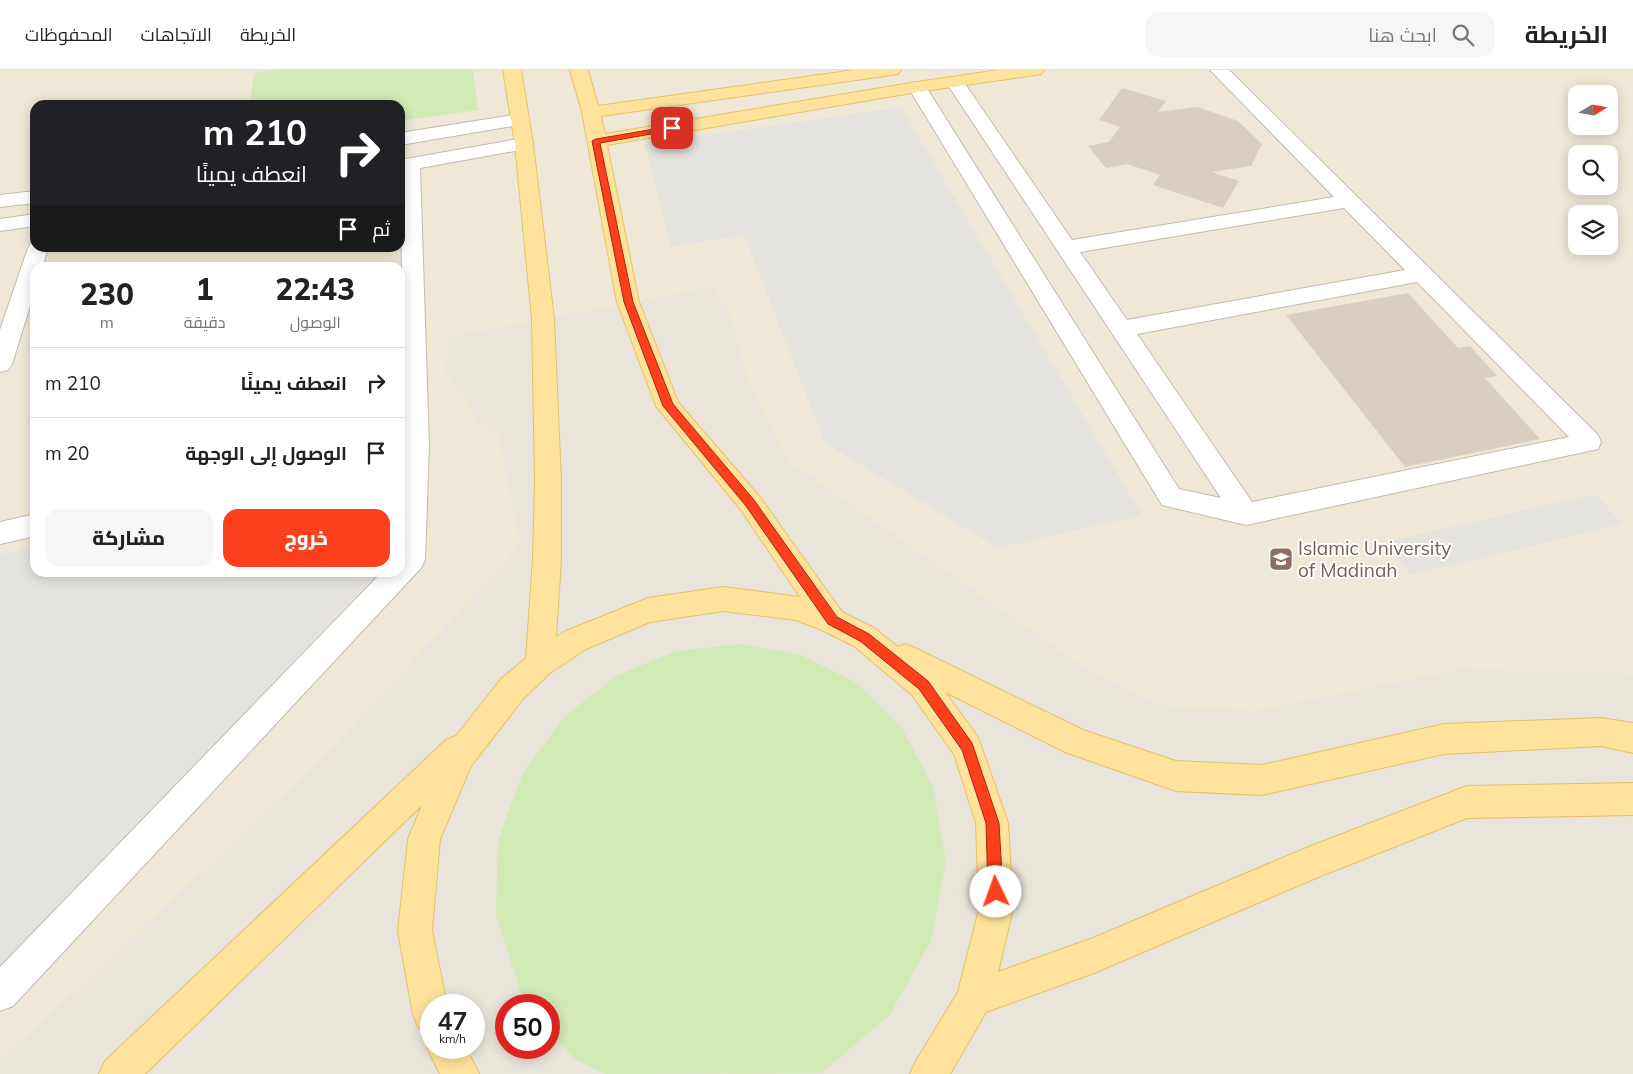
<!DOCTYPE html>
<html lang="ar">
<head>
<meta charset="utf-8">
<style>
	body { margin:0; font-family:Mulish,Cairo,sans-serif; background:#f6f6f6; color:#222; direction:rtl; height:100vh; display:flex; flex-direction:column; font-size:19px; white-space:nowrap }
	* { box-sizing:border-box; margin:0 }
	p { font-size:16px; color:#767676 }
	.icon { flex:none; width:28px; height:28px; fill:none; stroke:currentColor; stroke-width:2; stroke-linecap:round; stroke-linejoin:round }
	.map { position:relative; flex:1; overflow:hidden; direction:ltr }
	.drawer { position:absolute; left:30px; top:192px; width:375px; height:315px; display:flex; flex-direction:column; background:#fff; border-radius:15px; box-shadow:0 2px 12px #0003; direction:rtl }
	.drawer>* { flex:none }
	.banner { position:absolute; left:30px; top:30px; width:375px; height:152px; border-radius:15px; box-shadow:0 2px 12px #0003; direction:rtl; background:#202124; color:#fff; overflow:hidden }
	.needle { width:32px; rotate:79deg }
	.buttons { position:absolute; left:1568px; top:15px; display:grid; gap:10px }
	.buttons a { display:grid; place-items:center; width:50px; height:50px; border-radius:10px; background:#fff; box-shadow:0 2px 12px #0003; font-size:25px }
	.speed { position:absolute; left:420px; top:924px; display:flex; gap:10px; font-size:25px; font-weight:700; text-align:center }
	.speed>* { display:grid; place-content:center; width:65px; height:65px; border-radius:50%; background:#fff; box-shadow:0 2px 12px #0003; line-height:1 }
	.speed small { font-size:12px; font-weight:400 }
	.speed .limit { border:8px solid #d22; background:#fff; color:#111 }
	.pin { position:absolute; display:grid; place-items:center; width:42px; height:42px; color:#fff; margin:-21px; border-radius:10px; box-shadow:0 2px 8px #0006 }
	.me { position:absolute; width:55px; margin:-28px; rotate:357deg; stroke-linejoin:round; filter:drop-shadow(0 0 4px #0008) }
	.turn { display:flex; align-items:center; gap:18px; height:105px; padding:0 15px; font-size:22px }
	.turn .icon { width:65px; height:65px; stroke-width:2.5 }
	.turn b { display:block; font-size:35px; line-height:42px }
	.then { display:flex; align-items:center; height:48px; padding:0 15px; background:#0003; gap:10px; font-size:19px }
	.eta { display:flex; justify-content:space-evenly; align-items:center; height:85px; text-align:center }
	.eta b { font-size:30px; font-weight:800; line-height:35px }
	.action { display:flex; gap:10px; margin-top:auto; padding:10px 15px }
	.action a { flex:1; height:58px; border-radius:15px; background:#fc3f1d; color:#fff; font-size:20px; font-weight:800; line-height:58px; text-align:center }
	.action a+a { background:#f6f6f6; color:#222 }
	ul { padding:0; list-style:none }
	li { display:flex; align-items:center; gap:15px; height:70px; padding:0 15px; border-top:1px solid #e0e0e0 }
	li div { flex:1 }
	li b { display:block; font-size:19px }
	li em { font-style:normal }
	header { display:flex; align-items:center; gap:30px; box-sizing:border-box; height:70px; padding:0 25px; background:#fff; border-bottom:1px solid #e0e0e0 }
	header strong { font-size:24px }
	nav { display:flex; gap:28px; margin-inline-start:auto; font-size:18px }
	.search { width:350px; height:45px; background:#f6f6f6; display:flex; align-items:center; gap:12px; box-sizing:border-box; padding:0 18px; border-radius:15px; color:#767676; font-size:19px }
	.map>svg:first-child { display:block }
	.residential { fill:#eae5da; fill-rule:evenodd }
	.education { fill:#efe8d6; fill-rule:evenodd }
	.green { fill:#d2eab5 }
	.parking { fill:#e5e3e0 }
	.building { fill:#d8cfc1 }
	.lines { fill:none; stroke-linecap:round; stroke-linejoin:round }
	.minor-casing { stroke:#c2bbae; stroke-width:2 }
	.major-casing { stroke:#e6c16a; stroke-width:2 }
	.minor { fill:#fff; fill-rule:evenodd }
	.major { fill:#ffe39c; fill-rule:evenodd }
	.route { fill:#fc3f1d; stroke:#a42913 }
	.labels { text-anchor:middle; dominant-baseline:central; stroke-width:4; stroke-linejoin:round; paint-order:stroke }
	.education-label { font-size:19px; fill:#785e54; stroke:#fff; text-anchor:start }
</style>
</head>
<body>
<header>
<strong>الخريطة</strong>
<div class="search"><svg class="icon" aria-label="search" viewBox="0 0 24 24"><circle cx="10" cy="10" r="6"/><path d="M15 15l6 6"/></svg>ابحث هنا</div>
<nav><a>الخريطة</a><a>الاتجاهات</a><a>المحفوظات</a></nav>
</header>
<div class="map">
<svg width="1633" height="1004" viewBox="0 0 1633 1004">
	<rect width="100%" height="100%" fill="#f6f3ec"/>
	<path class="residential" d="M0 0H1633V1004H0ZM1576 24H1609V56H1576ZM35 35H400V178H35ZM1576 84H1609V116H1576ZM1576 144H1609V176H1576ZM35 198H400V502H35ZM431 935H474V978H431ZM506 935H549V978H506Z"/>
	<path class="education" d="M0 0H1633V604L1459 599 1256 641 1155 635 1092 603 790 392 746 303 729 241 711 217 449 267 445 304 465 328 476 351 498 364 520 475 320 691 0 991ZM1576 24H1609V56H1576ZM35 35H400V178H35ZM1576 84H1609V116H1576ZM1576 144H1609V176H1576ZM35 198H400V502H35Z"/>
	<path class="green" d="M276 0H473L478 40 400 51V35H250L254 3Z
		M739 574 801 585 857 613 902 658 933 717 946 792 931 871 889 946 821 1003 605 1004 573 988 549 958V935H530L521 923 496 846 498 771 523 703 564 647 616 606 676 581Z"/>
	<path class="parking" d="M901 37 1142 445 998 478 825 373 744 165 671 177 645 74Z
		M1595 424 1623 454 1410 505 1386 472Z
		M35 476V502L377 503 0 908V484Z"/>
	<path class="building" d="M1122 18 1166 31 1158 42 1197 37 1238 51 1262 74 1251 96 1212 102 1239 111 1223 138 1153 115 1160 105 1127 94 1106 98 1088 76 1109 72 1120 57 1099 50Z
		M1408 223 1458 278 1470 276 1497 306 1485 308 1540 369 1405 397 1286 245Z"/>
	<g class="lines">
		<g class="minor-casing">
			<path id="minor" d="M1210 0H1229L1598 365 1601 372 1598 379 1246 455 1162 435 908 17 911 13 917 12 923 13 926 17 1179 419 1221 428 946 12 949 8 955 7 961 8 1072 170 1334 127ZM1344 138 1405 200 1127 250 1080 182ZM1417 212 1569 367 1252 432 1137 264Z
				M519 44 525 46 528 50 525 54 400 75V63Z
				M524 68 531 70 533 74 531 78 420 98 429 375 425 490 421 498 13 936 0 941V897L382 502H400V448L405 375 400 90Z
				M35 121V133L0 137V125Z
				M35 144V156L0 161V149Z
				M35 172V178H48L42 198H35V220L12 294 8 300 0 302V260L28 178 31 173Z
				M35 444V466L0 474V452Z"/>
		</g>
		<g class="major-casing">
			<path id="major" d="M503 0H521L533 74 554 249 561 412V489L556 567 566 561 648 528 723 517 800 527 741 440 656 336 617 232 582 42 570 0H588L598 36 854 0H901L898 4 892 5 601 46 605 64 917 12 999 0H1044L1041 4 1035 5 917 22 607 75 639 232 678 332 759 426 842 542 874 558 898 577 905 574 915 578 1083 660 1176 691 1262 695 1444 654 1601 648 1633 653V683L1601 676 1444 684 1262 725 1176 721 1065 682 945 622 978 667 1008 753 1013 839 998 902 1093 868 1311 776 1467 716 1633 713V745L1467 748 1316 808 1094 903 986 942 950 1004H910L916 991 958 922 979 839 976 753 954 684 912 625 854 576 822 560 796 550 723 541 650 552 586 579 550 603 523 629 471 696 440 769 432 861 447 935H431V962L418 957 413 944 398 861 408 769 422 735 145 1004H99L105 991 446 670 456 666 501 609 526 588 533 489 535 412 532 249 515 74Z
				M431 969V978H466L479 1004H440L427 978Z"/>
		</g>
		<use href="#minor" class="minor"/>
		<use href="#major" class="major"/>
	</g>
	<path class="route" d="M672 56 674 57V60L600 73 633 232 673 334 754 430 837 547 869 564 928 611 972 673 999 753 1003 822 1000 827 996 829 991 827 988 822 986 753 962 680 919 619 860 571 828 554 746 436 663 336 624 232 592 71 596 69Z"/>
	<defs>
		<g id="university-square" transform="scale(1.25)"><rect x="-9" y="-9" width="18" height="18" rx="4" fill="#8d6e63" stroke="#fff"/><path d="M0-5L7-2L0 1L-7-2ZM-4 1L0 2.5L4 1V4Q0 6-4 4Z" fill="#fff"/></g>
	</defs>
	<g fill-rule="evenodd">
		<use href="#university-square" x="1281" y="489"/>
	</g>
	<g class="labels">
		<g class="education-label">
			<text x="1298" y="478">Islamic University<tspan x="1298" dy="22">of Madinah</tspan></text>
		</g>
	</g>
</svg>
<div class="buttons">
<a><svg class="needle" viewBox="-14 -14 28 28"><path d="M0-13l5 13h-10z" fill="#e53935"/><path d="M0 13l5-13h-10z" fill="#767676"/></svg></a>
<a><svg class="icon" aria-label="search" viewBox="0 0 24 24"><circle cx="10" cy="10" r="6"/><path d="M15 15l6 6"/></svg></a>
<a><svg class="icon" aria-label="layers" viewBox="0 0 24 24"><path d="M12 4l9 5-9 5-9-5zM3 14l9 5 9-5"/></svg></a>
</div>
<div class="speed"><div>47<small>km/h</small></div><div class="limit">50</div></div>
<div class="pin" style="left:672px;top:58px;background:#d93025"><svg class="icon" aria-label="arrive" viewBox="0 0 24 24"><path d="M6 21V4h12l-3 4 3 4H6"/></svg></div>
<svg class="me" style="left:996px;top:822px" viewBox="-20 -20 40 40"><circle r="19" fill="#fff"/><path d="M0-13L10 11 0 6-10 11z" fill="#fc3f1d"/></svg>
<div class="banner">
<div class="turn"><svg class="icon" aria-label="right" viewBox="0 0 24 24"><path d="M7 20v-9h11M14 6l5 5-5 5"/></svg><div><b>210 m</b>انعطف يمينًا</div></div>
<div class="then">ثم<svg class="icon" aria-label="arrive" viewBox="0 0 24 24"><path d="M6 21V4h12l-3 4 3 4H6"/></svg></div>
</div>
<section class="drawer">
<div class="eta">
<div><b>22:43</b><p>الوصول</p></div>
<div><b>1</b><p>دقيقة</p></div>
<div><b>230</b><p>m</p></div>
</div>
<ul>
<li><svg class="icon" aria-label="right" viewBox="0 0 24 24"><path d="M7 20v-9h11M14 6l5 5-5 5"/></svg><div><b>انعطف يمينًا</b></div><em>210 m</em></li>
<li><svg class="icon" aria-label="arrive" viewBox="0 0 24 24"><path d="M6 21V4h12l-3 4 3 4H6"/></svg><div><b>الوصول إلى الوجهة</b></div><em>20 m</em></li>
</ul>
<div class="action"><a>خروج</a><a>مشاركة</a></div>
</section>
</div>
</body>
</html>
